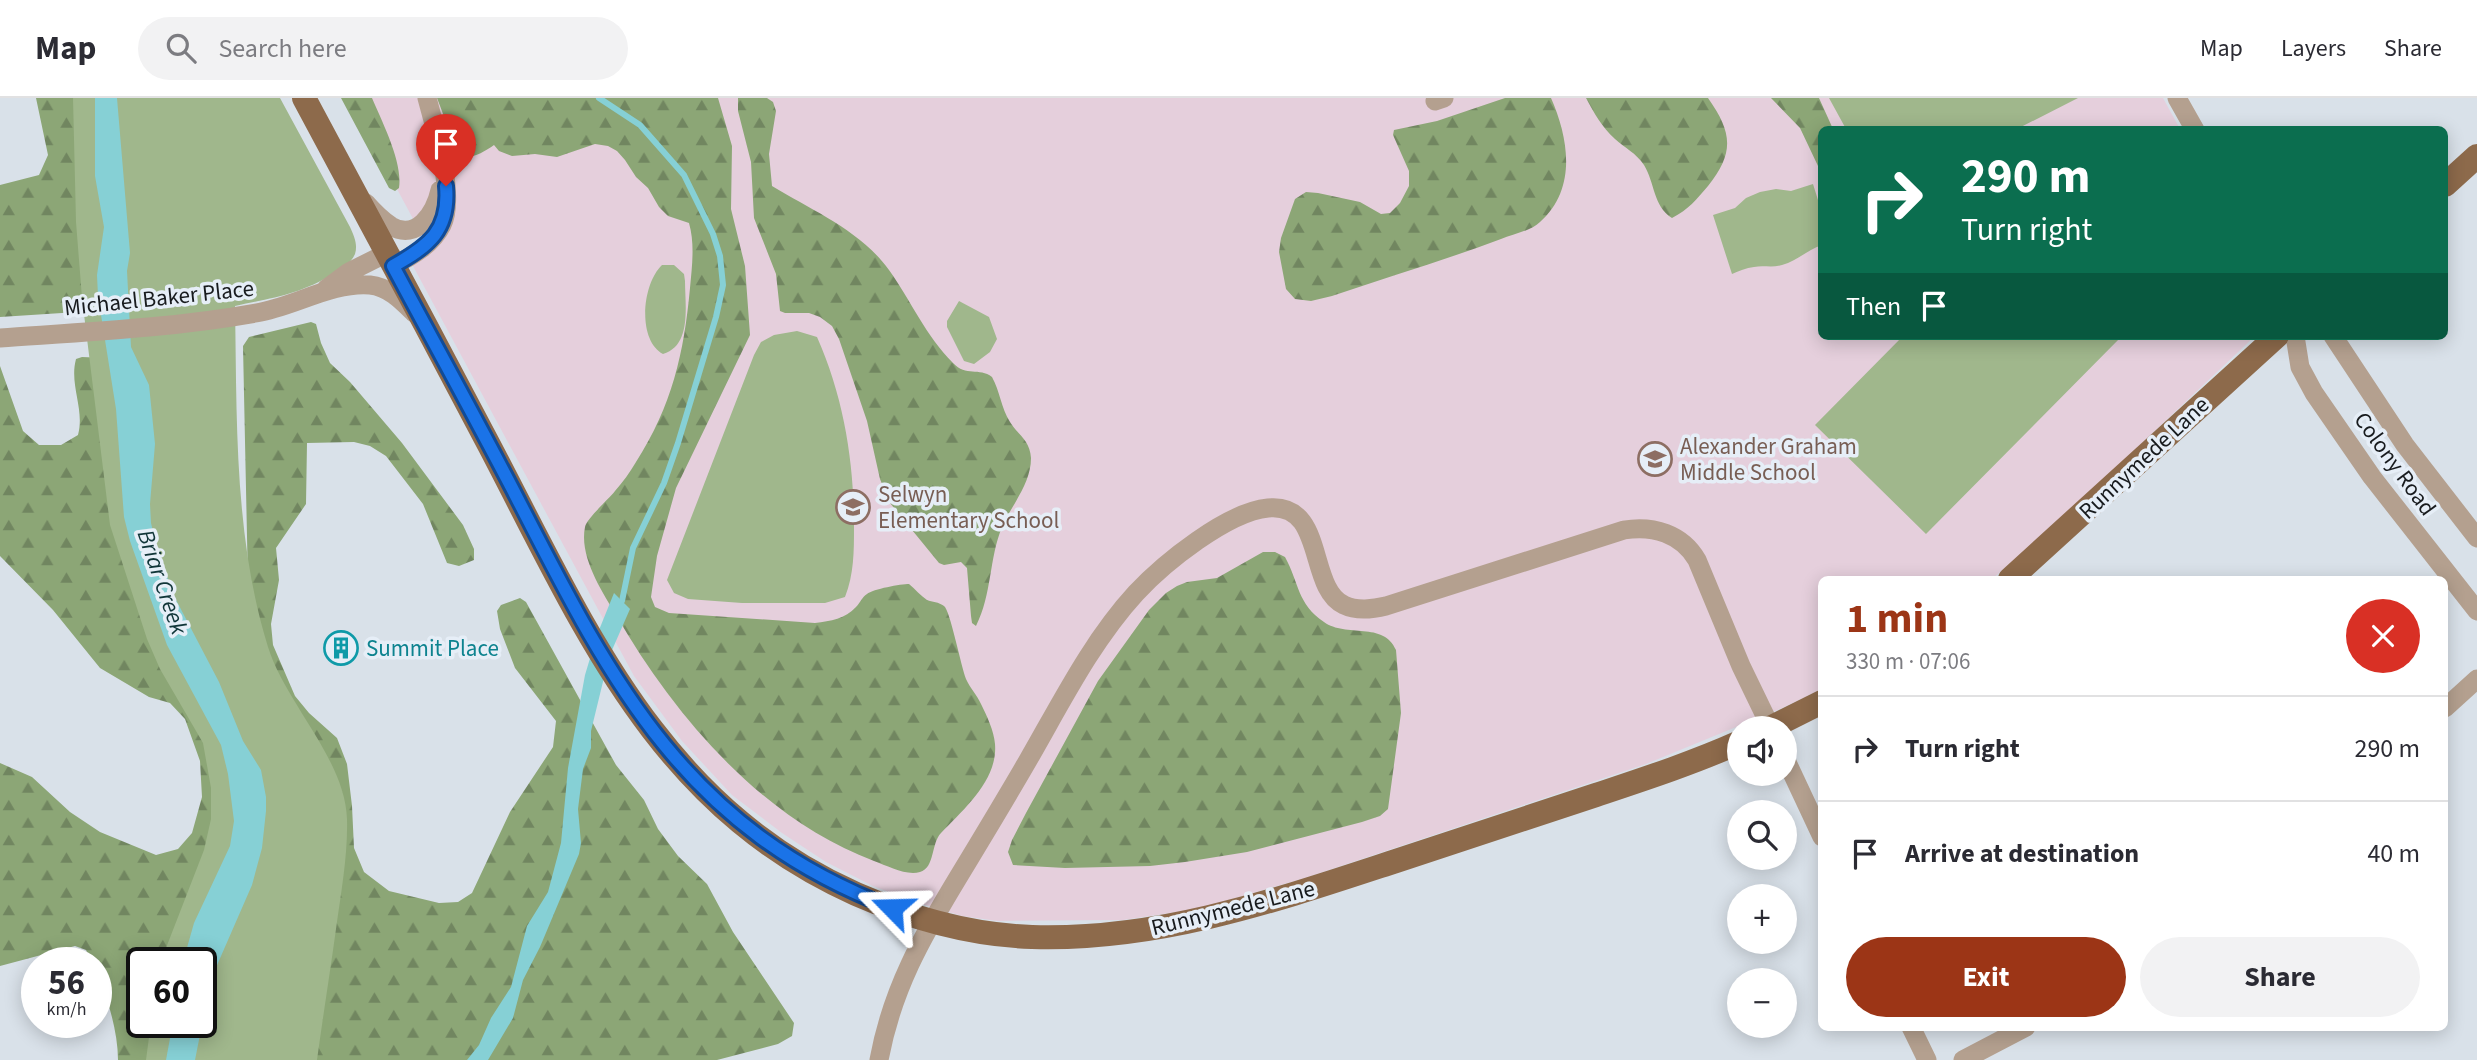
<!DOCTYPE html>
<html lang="en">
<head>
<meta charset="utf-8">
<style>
	body { margin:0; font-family:"Source Sans 3",sans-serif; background:#f2f2f3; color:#2b2b33; height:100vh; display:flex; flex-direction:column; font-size:26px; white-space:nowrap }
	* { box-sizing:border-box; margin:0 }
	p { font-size:23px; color:#7c7c81 }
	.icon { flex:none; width:38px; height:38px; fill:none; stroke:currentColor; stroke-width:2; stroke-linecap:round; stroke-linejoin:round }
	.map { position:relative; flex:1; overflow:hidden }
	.sheet { position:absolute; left:1818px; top:478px; width:630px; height:455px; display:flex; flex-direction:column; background:#fff; border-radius:10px; box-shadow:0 4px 18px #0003 }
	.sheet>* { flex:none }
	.top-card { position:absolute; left:1818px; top:28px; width:630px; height:214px; border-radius:10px; box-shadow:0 4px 18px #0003; background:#0b6e4f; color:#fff; overflow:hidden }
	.controls { position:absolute; left:1727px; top:618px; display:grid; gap:14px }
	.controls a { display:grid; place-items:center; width:70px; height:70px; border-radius:50%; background:#fff; box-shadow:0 4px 18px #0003; font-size:35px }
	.speed { position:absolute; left:21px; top:849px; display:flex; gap:14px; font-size:35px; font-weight:700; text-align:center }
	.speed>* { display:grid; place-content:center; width:91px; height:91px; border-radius:50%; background:#fff; box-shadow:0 4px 18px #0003; line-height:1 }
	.speed small { font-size:18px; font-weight:400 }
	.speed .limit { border:4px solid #111; border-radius:10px; background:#fff; color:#111 }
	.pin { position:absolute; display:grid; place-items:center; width:60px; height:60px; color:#fff; margin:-72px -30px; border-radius:50% 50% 50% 0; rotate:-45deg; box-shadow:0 0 7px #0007 }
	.pin .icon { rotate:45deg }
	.me { position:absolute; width:77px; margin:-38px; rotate:292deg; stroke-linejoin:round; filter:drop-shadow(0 0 5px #0008) }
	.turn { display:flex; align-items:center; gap:24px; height:147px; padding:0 28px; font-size:32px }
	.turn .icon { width:91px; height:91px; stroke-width:2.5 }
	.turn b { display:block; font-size:49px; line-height:60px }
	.then { display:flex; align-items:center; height:66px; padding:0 28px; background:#0003; gap:14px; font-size:26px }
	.round { display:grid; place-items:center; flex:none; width:74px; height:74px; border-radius:37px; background:#f2f2f3 }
	.summary { display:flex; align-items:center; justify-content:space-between; height:119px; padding:0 28px }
	h1 { font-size:42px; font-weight:700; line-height:52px; color:#9c3516 }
	.button { display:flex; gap:14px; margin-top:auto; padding:14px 28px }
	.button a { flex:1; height:80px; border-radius:42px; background:#9c3516; color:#fff; font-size:28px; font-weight:700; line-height:80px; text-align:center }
	.button a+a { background:#f2f2f3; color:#2b2b33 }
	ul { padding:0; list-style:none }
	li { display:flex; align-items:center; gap:21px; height:105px; padding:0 28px; border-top:2px solid #e1e1e2 }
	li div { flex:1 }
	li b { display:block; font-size:26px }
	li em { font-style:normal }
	header { display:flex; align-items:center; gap:42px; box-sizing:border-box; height:98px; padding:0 35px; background:#fff; border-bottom:2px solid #e1e1e2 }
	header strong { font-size:33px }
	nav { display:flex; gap:38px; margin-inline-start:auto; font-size:24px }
	.search { width:490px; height:63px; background:#f2f2f3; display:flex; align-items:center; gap:18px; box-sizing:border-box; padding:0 24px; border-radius:38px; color:#7c7c81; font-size:26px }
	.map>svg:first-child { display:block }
	.education { fill:#e5cfdc }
	.forest { fill:url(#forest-firs); fill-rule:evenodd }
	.park { fill:#a0b78c }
	.water { fill:#86d0d5 }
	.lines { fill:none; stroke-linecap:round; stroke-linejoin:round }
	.stream { stroke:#86d0d5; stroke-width:6 }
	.minor { stroke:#b4a08f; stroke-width:19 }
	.major { stroke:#8d6a4b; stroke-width:24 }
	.route-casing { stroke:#114b97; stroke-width:18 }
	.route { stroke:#1a73e8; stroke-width:12 }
	.labels { text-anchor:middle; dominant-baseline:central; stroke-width:7; stroke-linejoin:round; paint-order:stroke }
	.street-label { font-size:23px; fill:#181b1e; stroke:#e6eef7 }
	.education-label { font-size:23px; fill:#785e54; stroke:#e6eef7; text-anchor:start }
	.culture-label { font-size:23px; fill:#0d838f; stroke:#e6eef7; text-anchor:start }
	.water-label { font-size:24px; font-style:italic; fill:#103538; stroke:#e6eef7 }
</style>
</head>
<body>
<header>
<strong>Map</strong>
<div class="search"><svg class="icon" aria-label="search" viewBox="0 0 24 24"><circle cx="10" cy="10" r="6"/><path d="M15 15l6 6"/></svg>Search here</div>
<nav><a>Map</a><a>Layers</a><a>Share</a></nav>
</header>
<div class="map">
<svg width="2477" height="962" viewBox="0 0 2477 962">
	<defs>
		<pattern id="forest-firs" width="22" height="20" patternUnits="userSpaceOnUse" patternTransform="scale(1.75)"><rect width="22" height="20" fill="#8ca676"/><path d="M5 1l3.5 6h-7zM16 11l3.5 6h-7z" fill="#718660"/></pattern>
	</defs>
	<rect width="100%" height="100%" fill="#d9e1e9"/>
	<path class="education" d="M348 0H2163L2180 31 1822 32V238H2255L2064 419 1992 481H1822V591L1780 611 1646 666 1305 780 1197 811 1123 822 998 823 962 818 915 804 873 788 826 764 782 735 732 697 682 643 634 578 406 155 425 143Z"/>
	<path class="forest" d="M36 0H262V202L0 219V87L39 77 48 57Z
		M341 0H372C382 24 403 64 399 90L395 93 389 90Z
		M437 0H718L732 48 731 111 745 168 750 237 676 390 657 458 651 499 655 509 669 515 815 525C831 523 845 521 856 509 860 505 862 499 867 496 873 491 901 486 909 486 915 491 921 498 927 502 932 504 939 504 944 508 950 512 961 568 966 581 970 590 977 597 981 606 987 618 994 633 995 646 998 682 964 711 941 735 931 745 935 770 920 774 906 778 888 768 874 763 762 721 675 619 616 517 602 493 579 459 585 429 587 420 608 402 615 393 623 384 630 374 636 364 672 308 684 255 690 190 692 168 695 146 689 125L668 118 659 109 648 90 636 79 625 62 617 53 608 48 595 46 557 59 535 56 512 58 499 53 494 47C484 54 471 62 459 58Z
		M738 0H767L773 4 776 13 769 56 772 88C813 113 860 132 889 172 911 203 926 238 953 265 966 279 979 269 992 279 1000 293 1001 310 1010 324 1018 337 1030 342 1031 360 1031 386 1012 406 1002 429 989 460 992 497 976 528L972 525 971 518 967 470 961 464 944 467 939 465 890 405 880 381 867 323 839 241 832 228 820 219 809 215H785L780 213 776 176 754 120 751 64 738 13Z
		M1505 0H1551C1569 41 1577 91 1540 124 1531 133 1513 136 1501 141 1445 162 1388 179 1332 198L1311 203 1295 201 1286 191 1279 154 1281 140 1295 101 1306 94 1318 95 1360 104 1381 116 1390 115 1400 105 1409 88V73L1393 37 1394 32 1437 23Z
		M1586 0H1708C1732 34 1735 54 1708 88 1697 101 1688 112 1672 120 1653 108 1655 85 1644 67 1636 55 1625 50 1615 41 1602 29 1594 15 1586 0Z
		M1771 0H1819L1833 31 1822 32V69L1818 68 1800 30Z
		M311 224 316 226 321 245 330 265 350 284 402 345 463 427 474 451V462L459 468 447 465 423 406 386 358 370 348 354 344 307 345 306 406 276 450 279 482 271 526 273 547 295 598 309 615 337 640 347 666 352 708 354 750 364 774 389 793 439 805 458 804 472 795 510 714 553 649 556 623 515 570 500 531 497 513 501 507 520 500 526 504 616 667 644 702 658 731 678 758 707 786 733 834 794 925 792 938 778 946 717 962H118C118 938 111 914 104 891 101 881 96 875 96 864H92L86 852 75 848 0 868V665L32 679 70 714 100 734 156 757 178 751 192 735 202 699 200 663 185 621 170 605 149 599 100 570 53 512 0 458V268L23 333 39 347H61L78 337C85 311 69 287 76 261L82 259 155 262 248 486 243 248 249 239ZM142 864H201V924H142Z
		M1263 454H1275L1285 459C1299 484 1297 506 1324 524 1346 540 1384 523 1396 552L1401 615 1388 711 1380 718 1362 724 1247 754 1185 764 1150 768 1065 770 1013 767 1008 754 1012 742 1026 715 1098 583 1149 512 1166 495 1177 488 1187 484 1217 480Z"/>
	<path class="park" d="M73 0H280L350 129C354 138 358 146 355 156 351 165 343 170 335 175 298 197 276 199 235 208 237 322 234 440 268 549 286 606 345 661 347 721 348 757 341 795 336 831 330 875 323 918 317 962H146L151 924H201V864H163L166 850 204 752 211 721V690L203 645 160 571 147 541 110 427 82 200 76 124Z
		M1829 0H2078L2017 31H1846Z
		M1813 86 1822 115V147C1807 152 1797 163 1782 167 1772 170 1763 167 1754 169 1746 170 1739 173 1732 176L1713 117 1735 110 1746 100 1760 94 1776 91 1791 93Z
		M662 167H674L684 176 685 183C685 207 692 248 663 256 637 242 642 186 662 167Z
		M959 203 989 219 997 241 990 254 974 266 964 263 947 229V223Z
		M797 233 817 239C844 300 854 364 854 429 854 454 854 476 845 499L825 505H742L688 501 674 495 667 482 754 257 761 244 774 237Z
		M1903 238H2122L1926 436 1815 327Z"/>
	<path class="water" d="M95 0H117L130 155 127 173 131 249 149 287 155 346 150 406 151 425 157 451 174 498 219 584 243 643 261 672 266 699V713L262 750 252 787 211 881 195 962H166L173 924H201V864H183L194 825 230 748 234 723 228 676 221 647 167 547 130 443 124 419 116 311 98 198 97 177 104 129 95 78Z
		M614 495 630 511 609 559 591 633V650L583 671 578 711 581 745 579 756 540 849 523 882 513 920 488 962H467L479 947 491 920 511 889 527 828 548 794 561 745 568 670 585 577 597 537Z"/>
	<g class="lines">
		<path class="stream" d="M599 0 640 27 684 77 713 136 720 158 723 187 716 219 678 345 664 385 633 450 622 503"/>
		<path class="minor" d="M2177 0 2195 32
			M1435 3 1444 0
			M366 105C373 113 382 122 391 128 417 144 435 114 440 92
			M393 168C412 158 432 147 442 127 456 99 435 30 427 0
			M326 191 349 174 387 155
			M2295 238 2300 269 2314 295 2372 379 2477 513
			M2333 238 2405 347 2477 440
			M0 240C85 234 172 230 256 215 294 209 331 184 370 187 389 189 402 203 414 215
			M2445 610 2477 581
			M1785 660 1822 739
			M1911 929 1927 962
			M879 962C892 891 922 839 959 778 982 740 1005 702 1027 664 1060 607 1091 544 1136 495 1164 465 1227 414 1268 410 1326 404 1307 490 1344 507 1356 513 1374 511 1386 508L1624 432C1653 427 1682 436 1697 462L1741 568 1771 630
			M1963 962 2026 929"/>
		<path class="major" d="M304 0C366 115 428 231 489 347 584 528 657 707 856 796 911 820 972 837 1032 839 1159 843 1277 802 1396 763 1462 741 1529 719 1596 697 1644 681 1693 665 1740 644
			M2445 87 2477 58
			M2010 481 2277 238
			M1770 630 1822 604"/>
	</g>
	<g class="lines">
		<g class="route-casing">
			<path id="route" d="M446 88C450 132 429 148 393 168 433 243 474 317 513 392 609 579 682 730 892 810"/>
		</g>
		<use href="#route" class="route"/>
	</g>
	<defs>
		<g id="school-ring" transform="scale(1.75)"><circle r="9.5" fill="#e6eef7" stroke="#8d6e63" stroke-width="1.5"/><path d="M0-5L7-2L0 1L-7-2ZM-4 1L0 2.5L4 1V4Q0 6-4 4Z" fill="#8d6e63"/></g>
		<g id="building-ring" transform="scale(1.75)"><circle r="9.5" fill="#e6eef7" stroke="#0f9aa8" stroke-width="1.5"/><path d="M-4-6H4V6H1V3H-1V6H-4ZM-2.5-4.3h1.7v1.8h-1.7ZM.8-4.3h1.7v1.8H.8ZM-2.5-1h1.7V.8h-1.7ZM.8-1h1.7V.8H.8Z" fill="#0f9aa8"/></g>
	</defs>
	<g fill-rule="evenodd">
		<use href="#school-ring" x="1655" y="361"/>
		<use href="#school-ring" x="853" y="409"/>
		<use href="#building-ring" x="341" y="550"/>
	</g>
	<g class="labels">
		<g class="street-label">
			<text transform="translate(159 200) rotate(-6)">Michael Baker Place</text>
			<text transform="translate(2144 360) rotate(-43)">Runnymede Lane</text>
			<text transform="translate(2395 366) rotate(54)">Colony Road</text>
			<text transform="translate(1233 810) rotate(-14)">Runnymede Lane</text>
		</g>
		<g class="education-label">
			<text x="1680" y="348">Alexander Graham<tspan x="1680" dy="26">Middle School</tspan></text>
			<text x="878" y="396">Selwyn<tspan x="878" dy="26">Elementary School</tspan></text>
		</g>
		<g class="culture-label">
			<text x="366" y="550">Summit Place</text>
		</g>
		<g class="water-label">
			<text transform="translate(162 484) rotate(71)">Briar Creek</text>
		</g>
	</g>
</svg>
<div class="controls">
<a><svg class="icon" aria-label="sound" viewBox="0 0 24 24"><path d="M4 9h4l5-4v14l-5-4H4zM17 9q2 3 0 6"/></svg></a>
<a><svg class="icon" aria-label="search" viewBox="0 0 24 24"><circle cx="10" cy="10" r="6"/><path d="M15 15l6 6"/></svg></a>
<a>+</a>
<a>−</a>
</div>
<div class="speed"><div>56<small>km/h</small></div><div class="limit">60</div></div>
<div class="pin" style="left:446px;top:88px;background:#d93025"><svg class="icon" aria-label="arrive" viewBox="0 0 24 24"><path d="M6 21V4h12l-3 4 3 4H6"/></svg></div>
<svg class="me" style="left:892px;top:810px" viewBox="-20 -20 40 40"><path d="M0-17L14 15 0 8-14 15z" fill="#1a73e8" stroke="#fff" stroke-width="4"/></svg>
<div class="top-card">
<div class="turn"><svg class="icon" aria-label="right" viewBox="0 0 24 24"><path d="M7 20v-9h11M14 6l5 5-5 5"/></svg><div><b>290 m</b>Turn right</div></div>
<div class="then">Then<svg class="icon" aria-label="arrive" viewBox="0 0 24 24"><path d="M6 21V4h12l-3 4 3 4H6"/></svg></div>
</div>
<section class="sheet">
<div class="summary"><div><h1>1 min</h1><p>330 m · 07:06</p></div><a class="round" style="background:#d93025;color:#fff"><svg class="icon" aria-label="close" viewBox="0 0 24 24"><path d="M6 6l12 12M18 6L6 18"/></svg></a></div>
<ul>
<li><svg class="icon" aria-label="right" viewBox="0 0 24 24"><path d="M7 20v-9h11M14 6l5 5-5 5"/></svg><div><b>Turn right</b></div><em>290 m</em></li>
<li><svg class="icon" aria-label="arrive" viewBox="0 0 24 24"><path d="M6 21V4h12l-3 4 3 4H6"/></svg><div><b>Arrive at destination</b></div><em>40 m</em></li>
</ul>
<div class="button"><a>Exit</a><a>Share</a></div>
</section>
</div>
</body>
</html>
